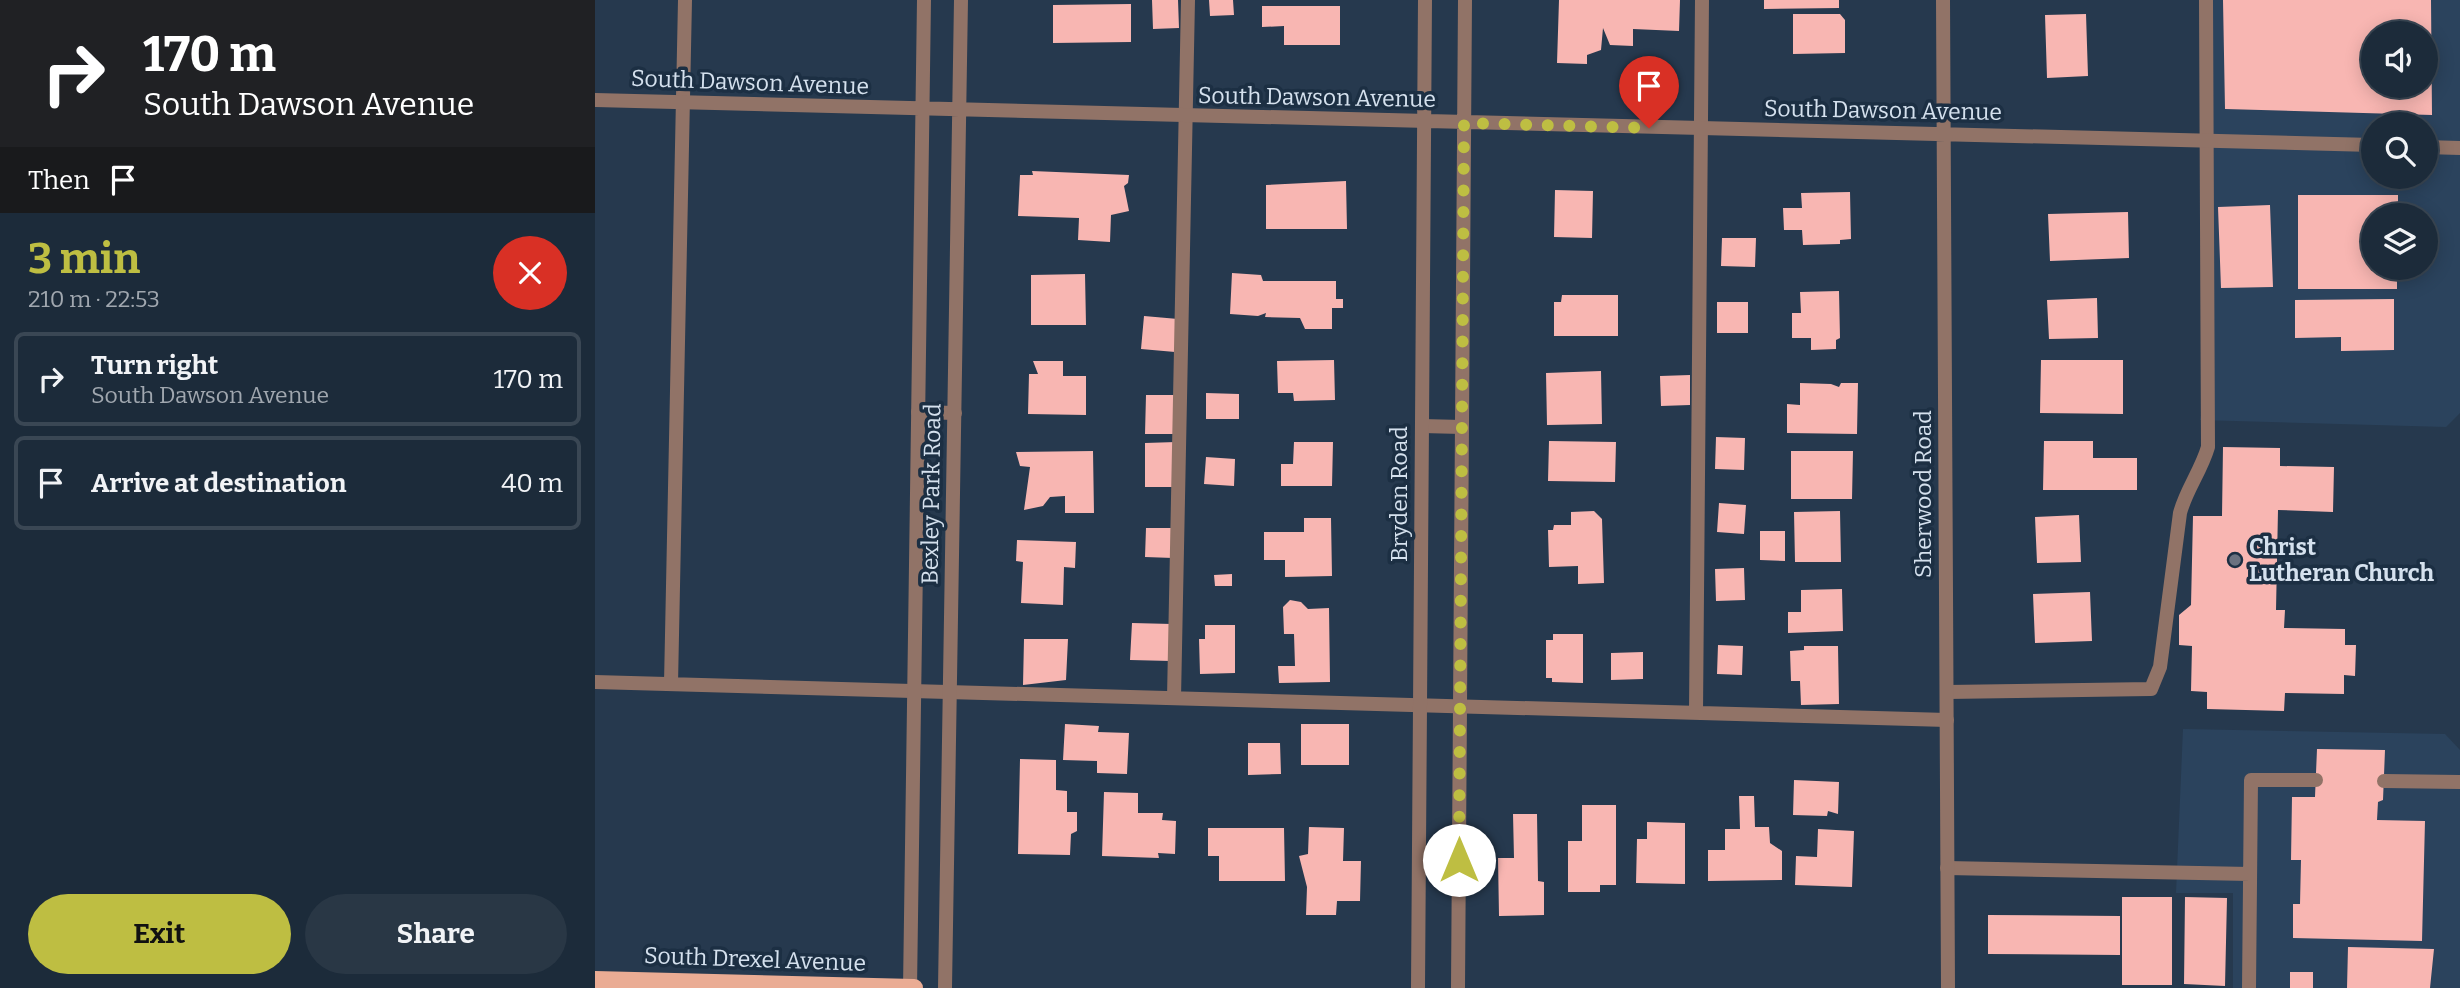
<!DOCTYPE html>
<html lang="en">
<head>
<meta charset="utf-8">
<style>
	body { margin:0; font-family:Bitter,serif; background:#293745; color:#f1f3f6; height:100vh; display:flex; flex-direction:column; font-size:26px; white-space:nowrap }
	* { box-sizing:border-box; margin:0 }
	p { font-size:23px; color:#a0a7af }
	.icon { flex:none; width:38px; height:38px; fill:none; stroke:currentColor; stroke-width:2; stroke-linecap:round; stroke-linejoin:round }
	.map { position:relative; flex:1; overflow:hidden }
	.drawer { display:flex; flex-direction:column; background:#1c2b3a; width:595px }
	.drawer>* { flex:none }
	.top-card { background:#202124; color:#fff; overflow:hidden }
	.controls { position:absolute; left:1766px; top:21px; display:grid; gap:14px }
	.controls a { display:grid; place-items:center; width:77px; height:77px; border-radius:50%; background:#1c2b3a; box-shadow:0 4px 18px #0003,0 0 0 2px #3a4754; font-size:35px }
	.pin { position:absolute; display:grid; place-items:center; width:60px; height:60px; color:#fff; margin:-72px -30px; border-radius:50% 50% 50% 0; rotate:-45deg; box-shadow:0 0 7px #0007 }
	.pin .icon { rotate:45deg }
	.me { position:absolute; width:77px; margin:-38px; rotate:0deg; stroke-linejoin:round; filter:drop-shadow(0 0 5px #0008) }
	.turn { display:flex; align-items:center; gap:24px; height:147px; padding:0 28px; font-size:32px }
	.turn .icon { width:91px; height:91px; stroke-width:2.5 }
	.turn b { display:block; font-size:49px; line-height:60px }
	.then { display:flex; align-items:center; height:66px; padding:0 28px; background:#0003; gap:14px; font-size:26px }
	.round { display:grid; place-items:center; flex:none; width:74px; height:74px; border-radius:37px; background:#293745 }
	.summary { display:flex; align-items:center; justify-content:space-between; height:119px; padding:0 28px }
	h1 { font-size:42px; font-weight:700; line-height:52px; color:#bebe42 }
	.action { display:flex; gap:14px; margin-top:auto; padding:14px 28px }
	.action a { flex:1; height:80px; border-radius:42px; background:#bebe42; color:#111; font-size:28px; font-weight:700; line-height:80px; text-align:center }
	.action a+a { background:#293745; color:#f1f3f6 }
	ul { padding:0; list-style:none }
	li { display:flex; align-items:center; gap:21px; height:94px; margin:0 14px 10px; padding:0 14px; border:4px solid #3a4754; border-radius:10px }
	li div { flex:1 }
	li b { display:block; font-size:26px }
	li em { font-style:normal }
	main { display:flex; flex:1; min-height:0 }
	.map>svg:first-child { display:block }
	.built { fill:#2b435d; fill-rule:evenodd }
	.building { fill:#f8b6b2; fill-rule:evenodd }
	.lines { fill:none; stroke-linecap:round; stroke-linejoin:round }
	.lane { stroke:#917367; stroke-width:14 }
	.street { stroke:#917367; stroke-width:14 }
	.primary { stroke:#eaac94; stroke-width:18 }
	.route { stroke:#bebe42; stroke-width:12; stroke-dasharray:0 21.6 }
	.worship-dot { fill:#6b7280; stroke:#1c2f43; stroke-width:2.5 }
	.labels { text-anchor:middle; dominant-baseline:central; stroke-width:7; stroke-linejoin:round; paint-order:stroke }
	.street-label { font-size:23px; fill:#d5e1ee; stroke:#1c2f43 }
	.poi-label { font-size:23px; font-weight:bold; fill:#d5e1ee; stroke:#1c2f43; text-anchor:start }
</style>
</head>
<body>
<main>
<section class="drawer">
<div class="top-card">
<div class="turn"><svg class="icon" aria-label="right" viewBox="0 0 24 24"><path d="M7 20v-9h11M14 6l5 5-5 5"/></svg><div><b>170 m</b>South Dawson Avenue</div></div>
<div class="then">Then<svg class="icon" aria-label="arrive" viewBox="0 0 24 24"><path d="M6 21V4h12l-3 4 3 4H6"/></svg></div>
</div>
<div class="summary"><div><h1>3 min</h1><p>210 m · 22:53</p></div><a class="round" style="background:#d93025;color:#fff"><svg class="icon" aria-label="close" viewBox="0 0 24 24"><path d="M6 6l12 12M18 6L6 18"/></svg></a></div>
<ul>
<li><svg class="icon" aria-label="right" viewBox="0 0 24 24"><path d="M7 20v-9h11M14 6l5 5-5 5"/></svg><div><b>Turn right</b><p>South Dawson Avenue</p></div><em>170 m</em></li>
<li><svg class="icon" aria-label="arrive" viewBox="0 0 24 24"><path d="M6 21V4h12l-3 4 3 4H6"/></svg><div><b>Arrive at destination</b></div><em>40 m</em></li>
</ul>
<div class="action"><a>Exit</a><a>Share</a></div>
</section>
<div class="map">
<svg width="1865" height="988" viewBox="0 0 1865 988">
	<rect width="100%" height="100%" fill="#26394e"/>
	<path class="built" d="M1611 0H1865V413L1851 427 1605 420 1614 376ZM1778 33H1830V86H1778ZM1778 124H1830V177H1778ZM1778 215H1830V268H1778Z
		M1588 729 1850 734 1865 750V988H1638V893H1581Z"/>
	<path class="building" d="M557 0H583L584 28 558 29Z
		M614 0H638L639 15 615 16Z
		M964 0H1085L1084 31 1038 29V46L1015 45 1008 28 1006 50 992 55V64L962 63Z
		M1169 0H1244V8L1169 9Z
		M1628 0H1836L1837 115 1630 109ZM1778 33H1830V86H1778Z
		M536 4V42L458 43V5Z
		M667 6H745V45H689V26L667 27Z
		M1198 14H1245L1250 20V53L1198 54Z
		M1491 14 1493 76 1452 78 1450 15Z
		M437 171 534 175 533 183 529 186 534 211 516 215 515 242 483 240 484 218 423 216 425 175H438Z
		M751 181 752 229H671V185Z
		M960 190 998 191 997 238 959 237Z
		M1255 192 1256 239 1245 240V244L1208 245 1207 230H1189L1188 208H1207L1206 193Z
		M1703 195H1803V215H1778V268H1802V289H1703Z
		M1675 205 1678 287 1626 288 1623 207Z
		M1533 212 1534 258 1455 261 1453 214Z
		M1127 238H1161L1160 267 1126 266Z
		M637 273 666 275 668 281H741V299H748V308H737V329H710L705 318 670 317 671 313 663 316 635 314Z
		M490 274 491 325H436V275Z
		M1244 291 1245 338 1241 340V349L1216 350V338H1197V313H1206L1205 292Z
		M967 295H1023V336H959V302H966Z
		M1502 298 1503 338 1454 339 1452 300Z
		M1799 299V350L1746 351V337L1700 338V300Z
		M1122 302H1153V333H1122Z
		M549 316 583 319 580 352 546 349Z
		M739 360 740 400 699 401 698 393H683L682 361Z
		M1446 360H1528V414L1445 413Z
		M438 361H468V376H491V415L433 414 434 374H443Z
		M1006 371 1007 424 952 425 951 373Z
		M1095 375V405L1066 406 1065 376Z
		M1205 383 1236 384 1244 387 1246 383H1263L1262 434 1192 433V404L1205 405Z
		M611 393 644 394V419H611Z
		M551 395H582V434H550Z
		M1121 437 1150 438 1149 470 1120 469Z
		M954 441 1021 442 1020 482 953 481Z
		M1449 441H1498V458H1542V490H1448Z
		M581 442V487H550V443Z
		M699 442H738L737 486H686V464H698Z
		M1628 447 1685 448V466L1739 467 1738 512 1683 510 1681 610H1690L1689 628 1750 629V645H1761L1760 676 1749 675V694L1690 693 1689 711 1612 709V692L1596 691 1597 646 1584 645V615L1596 605 1598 516H1627Z
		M498 451 499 513H470V496L455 497 448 506 429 510 435 467 425 466 421 452Z
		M1196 451H1258L1257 499H1196Z
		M611 457 640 459 639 486 609 484Z
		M1124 503 1151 505 1149 534 1122 532Z
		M999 511 1007 519 1009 583 983 584V566L954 567 953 530H958L959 525H976V512Z
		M1245 511 1246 562H1200L1199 512Z
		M1484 515 1486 562 1442 563 1440 517Z
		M709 518H736L737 576 690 577V560H669V532H709Z
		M551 528H579L578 558 550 557Z
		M1165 531H1190V561L1165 560Z
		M422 540 481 542 480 568 469 567 468 605 426 603 428 562 421 561Z
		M1149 568 1150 600 1121 601 1120 569Z
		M637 574V586H620L619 575Z
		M1247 589 1248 631 1193 633V612H1206V590Z
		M1495 592 1497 641 1440 643 1438 594Z
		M695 600 706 602 713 609 734 608 735 682 684 683 683 666H700L699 634H689L688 607Z
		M537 623 577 624 576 661 535 660Z
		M610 625H640V673L605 674 604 639H610Z
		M958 634H988V683L957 682V678H951V640H958Z
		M429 639H473L471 680 428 685Z
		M1123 645 1148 646 1147 675 1122 674Z
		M1209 646H1243L1244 704 1206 705 1205 681H1196L1195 651 1209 650Z
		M1048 652V679L1016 680V653Z
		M470 724 504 726 503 732 534 733 532 774 502 773V761L468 760Z
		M706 724H754V765H706Z
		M653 743H685L686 774 653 775Z
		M1722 749 1790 750 1788 800 1783 802 1782 820 1830 821 1827 941 1698 938V904H1705L1706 860H1696L1697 797H1720Z
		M425 759 461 760V790L472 791V812H482V831L476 834 475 855 423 854Z
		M1199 780 1244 782 1243 814 1233 811 1232 816 1198 815Z
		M509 792 543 793V813H568L567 820 581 821 580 854 563 853 564 858 507 856Z
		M1144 796H1159L1160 827H1174L1175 843 1187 851V880L1113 881V850H1130V829H1145Z
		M987 805H1021V885H1005V892H973V841H987Z
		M918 814H942L943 881 949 882V915L904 916 903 858H919Z
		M1052 822 1090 823V884L1041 883 1042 839H1052Z
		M714 827 749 828 748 861H766L765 901H742L741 915H711L712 887 704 856 713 854Z
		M613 828H689L690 881H624V856H613Z
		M1223 829 1259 831 1257 887 1200 885 1201 856 1222 857Z
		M1527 897H1577V985H1527Z
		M1590 897 1632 898 1630 986 1589 984Z
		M1393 915 1525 916V955L1393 954Z
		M1753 947 1839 949 1835 988H1752Z
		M1695 972H1718V988H1695Z"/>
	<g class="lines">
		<path class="lane" d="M323 412 360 413
			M827 426 867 427
			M0 682 1352 720
			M76 684 90 0
			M1352 692 1556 689 1565 667 1585 513C1591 490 1606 471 1613 447L1611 0
			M579 698 593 0
			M1101 713 1107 0
			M1789 781 1865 782
			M1352 868 1655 874
			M1654 988 1656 780H1721"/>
		<path class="street" d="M1348 0 1353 988
			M0 100 1778 145
			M1830 147 1865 148
			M315 988 329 0
			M350 988 366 0
			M823 988 830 0
			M863 988 870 0"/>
		<path class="primary" d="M0 980 319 988"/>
	</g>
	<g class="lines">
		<path class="route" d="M864 860 869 123 1054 128"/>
	</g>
	<circle class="worship-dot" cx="1640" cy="560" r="7"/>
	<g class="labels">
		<g class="street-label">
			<text transform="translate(155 82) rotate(2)">South Dawson Avenue</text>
			<text transform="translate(722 97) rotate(1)">South Dawson Avenue</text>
			<text transform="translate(1288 110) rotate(1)">South Dawson Avenue</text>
			<text transform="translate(336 494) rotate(-89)">Bexley Park Road</text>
			<text transform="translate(804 494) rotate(-90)">Bryden Road</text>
			<text transform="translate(1328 494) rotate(-90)">Sherwood Road</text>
			<text transform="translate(160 959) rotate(2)">South Drexel Avenue</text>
		</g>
		<g class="poi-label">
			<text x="1654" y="547">Christ<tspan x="1654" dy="26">Lutheran Church</tspan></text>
		</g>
	</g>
</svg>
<div class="controls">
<a><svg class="icon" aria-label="sound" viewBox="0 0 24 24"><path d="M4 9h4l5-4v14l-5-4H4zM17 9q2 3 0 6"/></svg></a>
<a><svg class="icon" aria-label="search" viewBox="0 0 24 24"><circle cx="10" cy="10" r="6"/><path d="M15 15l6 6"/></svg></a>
<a><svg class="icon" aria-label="layers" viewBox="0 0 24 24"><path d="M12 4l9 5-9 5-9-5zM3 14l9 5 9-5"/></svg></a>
</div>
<div class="pin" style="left:1054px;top:128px;background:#d93025"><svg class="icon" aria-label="arrive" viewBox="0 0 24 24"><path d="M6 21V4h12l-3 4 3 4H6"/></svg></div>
<svg class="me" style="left:864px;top:860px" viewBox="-20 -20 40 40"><circle r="19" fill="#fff"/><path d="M0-13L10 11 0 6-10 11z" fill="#bebe42"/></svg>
</div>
</main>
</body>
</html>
